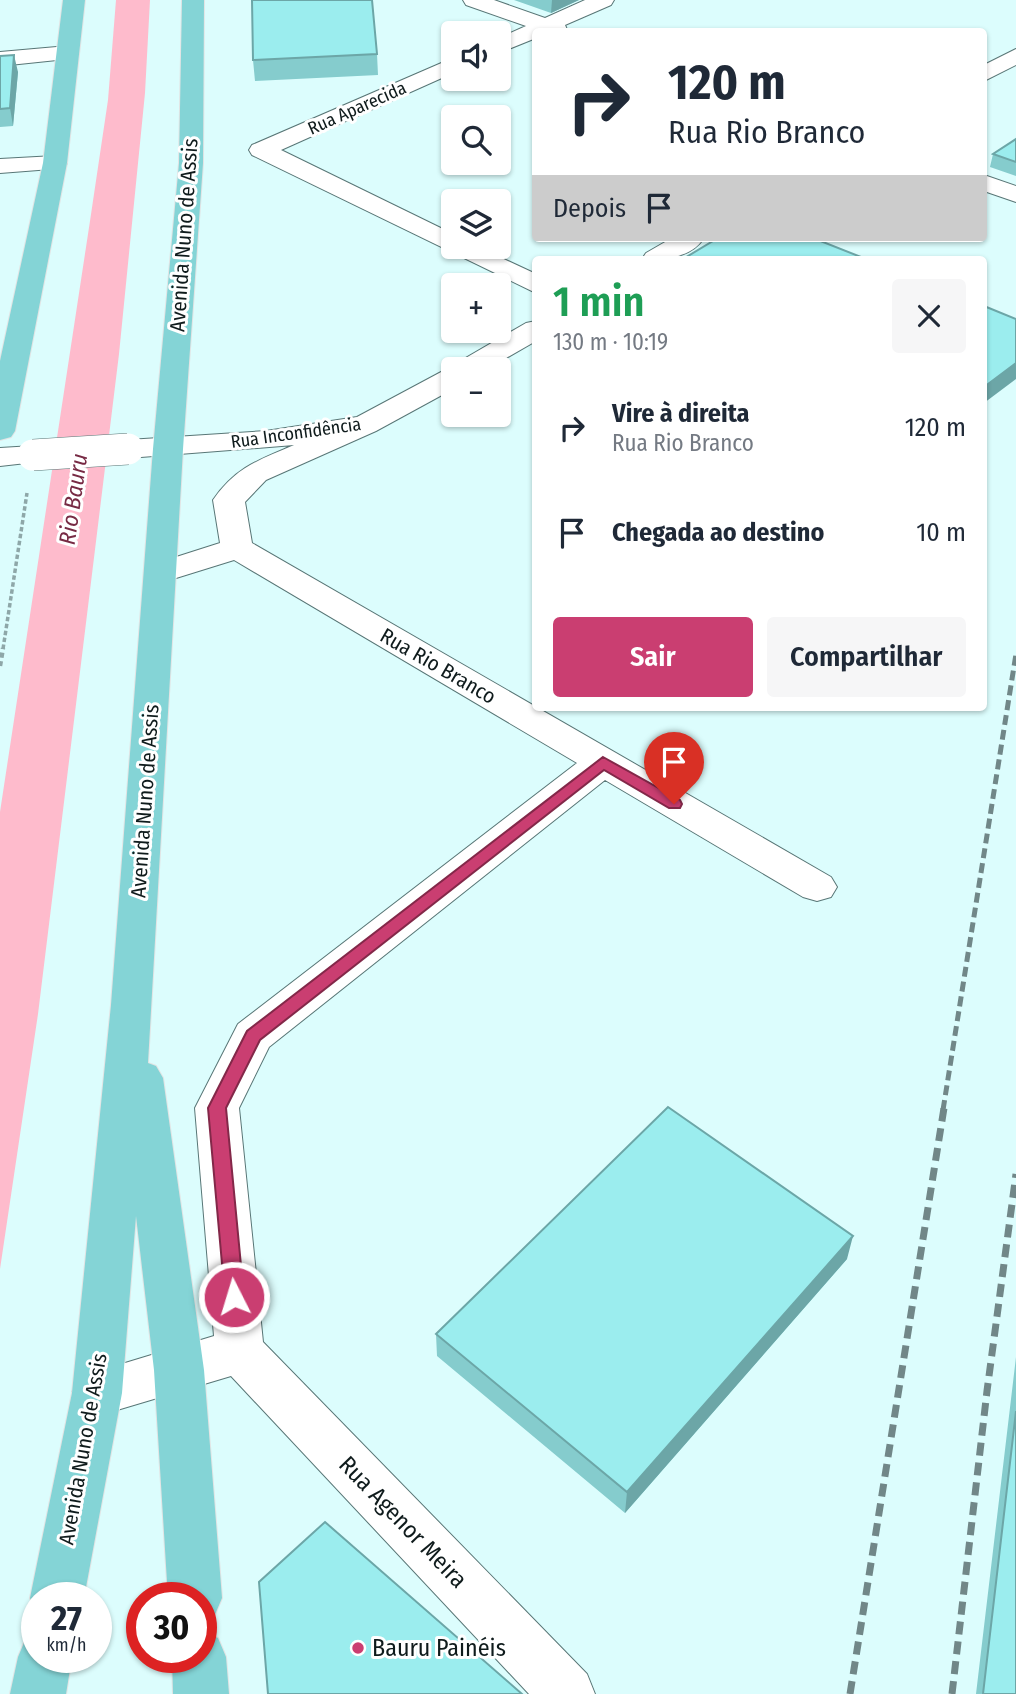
<!DOCTYPE html>
<html lang="pt">
<head>
<meta charset="utf-8">
<style>
	body { margin:0; font-family:"Fira Sans Condensed",sans-serif; background:#f6f6f7; color:#1f2937; height:100vh; display:flex; flex-direction:column; font-size:26px; white-space:nowrap }
	* { box-sizing:border-box; margin:0 }
	p { font-size:23px; color:#747a83 }
	.icon { flex:none; width:38px; height:38px; fill:none; stroke:currentColor; stroke-width:2; stroke-linecap:round; stroke-linejoin:round }
	.map { position:relative; flex:1; overflow:hidden }
	.details { position:absolute; left:532px; top:256px; width:455px; height:455px; display:flex; flex-direction:column; background:#fff; border-radius:7px; box-shadow:0 2px 5px #0004 }
	.details>* { flex:none }
	.banner { position:absolute; left:532px; top:28px; width:455px; height:214px; border-radius:7px; box-shadow:0 2px 5px #0004; background:#fff; color:#1f2937; overflow:hidden }
	.controls { position:absolute; left:441px; top:21px; display:grid; gap:14px }
	.controls a { display:grid; place-items:center; width:70px; height:70px; border-radius:7px; background:#fff; box-shadow:0 2px 5px #0004; font-size:35px }
	.speed { position:absolute; left:21px; top:1582px; display:flex; gap:14px; font-size:35px; font-weight:700; text-align:center }
	.speed>* { display:grid; place-content:center; width:91px; height:91px; border-radius:50%; background:#fff; box-shadow:0 2px 5px #0004; line-height:1 }
	.speed small { font-size:18px; font-weight:400 }
	.speed .limit { border:10px solid #d22; background:#fff; color:#111 }
	.pin { position:absolute; display:grid; place-items:center; width:60px; height:60px; color:#fff; margin:-72px -30px; border-radius:50% 50% 50% 0; rotate:-45deg; box-shadow:0 0 7px #0007 }
	.pin .icon { rotate:45deg }
	.me { position:absolute; width:77px; margin:-38px; rotate:355deg; stroke-linejoin:round; filter:drop-shadow(0 0 5px #0008) }
	.turn { display:flex; align-items:center; gap:24px; height:147px; padding:0 21px; font-size:32px }
	.turn .icon { width:91px; height:91px; stroke-width:2.5 }
	.turn b { display:block; font-size:49px; line-height:60px }
	.then { display:flex; align-items:center; height:66px; padding:0 21px; background:#0003; gap:14px; font-size:26px }
	.round { display:grid; place-items:center; flex:none; width:74px; height:74px; border-radius:7px; background:#f6f6f7 }
	.head { display:flex; align-items:center; justify-content:space-between; height:119px; padding:0 21px }
	h1 { font-size:42px; font-weight:600; line-height:52px; color:#1e9e55 }
	.primary-button { display:flex; gap:14px; margin-top:auto; padding:14px 21px }
	.primary-button a { flex:1; height:80px; border-radius:7px; background:#ca3e71; color:#fff; font-size:28px; font-weight:600; line-height:80px; text-align:center }
	.primary-button a+a { background:#f6f6f7; color:#1f2937 }
	ul { padding:0; list-style:none }
	li { display:flex; align-items:center; gap:21px; height:105px; padding:0 21px }
	li div { flex:1 }
	li b { display:block; font-size:26px }
	li em { font-style:normal }
	.map>svg:first-child { display:block }
	.water { fill:#febbcc }
	.lines { fill:none; stroke-linecap:round; stroke-linejoin:round }
	.minor-casing { stroke:#587676; stroke-width:2 }
	.major-casing { stroke:#e2e4e4; stroke-width:2 }
	.path-far1 { stroke:#8ea7a8; stroke-width:3.5; stroke-dasharray:4.5 2.5; stroke-linecap:butt }
	.path { stroke:#8ea7a8; stroke-width:4.5; stroke-dasharray:5 3.5; stroke-linecap:butt }
	.minor { fill:#fff; fill-rule:evenodd }
	.major { fill:#84d4d6; fill-rule:evenodd }
	.rail-far1 { stroke:#718788; stroke-width:5; stroke-dasharray:10 5; stroke-linecap:butt }
	.rail { stroke:#718788; stroke-width:7; stroke-dasharray:13 7; stroke-linecap:butt }
	.minor-bridge-casing { stroke:#587676; stroke-width:32; stroke-linecap:butt }
	.minor-bridge { stroke:#fff; stroke-width:31 }
	.wall { fill:#85cccd }
	.shaded-wall { fill:#6ca6a7 }
	.building { fill:#9bedee; stroke:#6ca6a7; stroke-width:2 }
	.route { fill:#ca3e71; stroke:#832849; stroke-width:2 }
	.poi-dot { fill:#ca3e71; stroke:#fff; stroke-width:2.5 }
	.labels { text-anchor:middle; dominant-baseline:central; stroke-width:6; stroke-linejoin:round; paint-order:stroke }
	.far-street-label { font-size:18px; fill:#0f1b1c; stroke:#fff }
	.street-label { font-size:21px; fill:#0f1b1c; stroke:#fff }
	.water-label { font-size:23px; font-style:italic; fill:#772a44; stroke:#fff }
	.near-street-label { font-size:24px; fill:#0f1b1c; stroke:#fff }
	.near-poi-label { font-size:24px; fill:#0f1b1c; stroke:#fff; text-anchor:start }
</style>
</head>
<body>
<div class="map">
<svg width="1016" height="1694" viewBox="0 0 1016 1694">
	<rect width="100%" height="100%" fill="#dcfdfd"/>
	<path class="water" d="M116 0H150L145 93 119 354 38 1014 0 1269V812L90 221 108 100Z"/>
	<g class="lines">
		<g class="minor-casing">
			<path id="minor" d="M463 0H494L545 18 585 0H614L611 5 565 25 568 32H536V38L499 53V38L526 26 466 5Z
				M68 46 76 48 79 53 76 58 0 66V52Z
				M1016 49V65L984 81V65Z
				M453 58V73L281 150 453 234V247H478L536 274V293L252 155 249 150 252 145Z
				M55 156 64 158 67 163 64 168 0 173V159Z
				M984 175 1016 186V202L984 191Z
				M672 238H704C690 259 665 259 642 259L646 253Z
				M536 321V341L487 369H453V389L376 431 266 480 245 502 252 543 831 877 837 887 831 897 817 901 803 897 605 780 269 1047 239 1108 263 1342 587 1674 595 1694H529L231 1376 97 1416 79 1409 72 1393 79 1377 214 1336 195 1108 238 1024 577 763 234 560 160 583 148 580 144 573 148 566 220 543 213 500C236 467 259 460 294 445L128 458 117 455 113 449 117 443 128 440 266 431 357 417 443 371 453 368 457 363 526 323Z
				M33 446 44 449 48 455 44 461 0 466V448Z"/>
		</g>
		<g class="major-casing">
			<path id="major" d="M63 0H85L67 163 15 431 11 437 0 440V361L43 163Z
				M182 0H204L203 163 183 449 148 1063 156 1066 163 1078 204 1370 222 1598 214 1617 201 1622V1598H168L154 1370 136 1216 122 1393 84 1598H37V1614L30 1598 72 1393 111 1005 153 449 179 163Z
				M201 1631 218 1638 226 1657 229 1694H173L172 1657H201Z
				M37 1633V1657H72L66 1694H10L18 1657 26 1638Z"/>
		</g>
		<path class="path-far1" d="M3 649 27 493"/>
		<path class="path" d="M0 666 3 648"/>
		<use href="#minor" class="minor"/>
		<use href="#major" class="major"/>
		<path class="rail-far1" d="M943 1110 1016 654"/>
		<path class="rail" d="M850 1694 944 1108
			M952 1694 987 1391 1016 1174"/>
		<g class="minor-bridge-casing">
			<path id="minor-bridge" d="M33 455 128 449"/>
		</g>
		<use href="#minor-bridge" class="minor-bridge"/>
	</g>
	<path class="wall" d="M514 0H579L551 13Z
		M377 54 378 75 255 81 253 60Z
		M0 56 18 72 13 126 0 127Z
		M1016 139V176L990 167 993 154Z
		M847 1259 625 1513 437 1356 436 1334Z
		M1016 1357V1694H976Z"/>
	<path class="shaded-wall" d="M552 0H579L551 13Z
		M14 55 18 72 13 126 10 108Z
		M1016 363V379L984 403V387Z
		M853 1236 847 1259 625 1513 627 1492Z"/>
	<path class="building" d="M252 0H372L377 54 253 60Z
		M14 55 10 108 0 109V56Z
		M1016 139V162L993 154Z
		M718 238H813L866 259H683Z
		M984 306 1016 319V363L984 387Z
		M668 1107 853 1236 627 1492 436 1334Z
		M1016 1411V1694H983Z
		M325 1522 522 1694H268L259 1582Z"/>
	<path class="route" d="M603 757 680 800 682 804 680 808H669L604 770 260 1040 226 1108 244 1297 241 1303 234 1306 228 1303 225 1297 208 1108 247 1031Z"/>
	<circle class="poi-dot" cx="358" cy="1648" r="7"/>
	<g class="labels">
		<g class="far-street-label">
			<text transform="translate(357 108) rotate(-24)">Rua Aparecida</text>
			<text transform="translate(296 433) rotate(-8)">Rua Inconfidência</text>
		</g>
		<g class="street-label">
			<text transform="translate(184 235) rotate(-86)">Avenida Nuno de Assis</text>
			<text transform="translate(438 666) rotate(30)">Rua Rio Branco</text>
			<text transform="translate(145 801) rotate(-86)">Avenida Nuno de Assis</text>
			<text transform="translate(83 1449) rotate(-80)">Avenida Nuno de Assis</text>
		</g>
		<g class="water-label">
			<text transform="translate(73 499) rotate(-82)">Rio Bauru</text>
		</g>
		<g class="near-street-label">
			<text transform="translate(403 1522) rotate(46)">Rua Agenor Meira</text>
		</g>
		<g class="near-poi-label">
			<text x="372" y="1648">Bauru Painéis</text>
		</g>
	</g>
</svg>
<div class="controls">
<a><svg class="icon" aria-label="sound" viewBox="0 0 24 24"><path d="M4 9h4l5-4v14l-5-4H4zM17 9q2 3 0 6"/></svg></a>
<a><svg class="icon" aria-label="search" viewBox="0 0 24 24"><circle cx="10" cy="10" r="6"/><path d="M15 15l6 6"/></svg></a>
<a><svg class="icon" aria-label="layers" viewBox="0 0 24 24"><path d="M12 4l9 5-9 5-9-5zM3 14l9 5 9-5"/></svg></a>
<a>+</a>
<a>−</a>
</div>
<div class="speed"><div>27<small>km/h</small></div><div class="limit">30</div></div>
<div class="pin" style="left:674px;top:804px;background:#d93025"><svg class="icon" aria-label="arrive" viewBox="0 0 24 24"><path d="M6 21V4h12l-3 4 3 4H6"/></svg></div>
<svg class="me" style="left:234px;top:1297px" viewBox="-20 -20 40 40"><circle r="17" fill="#ca3e71" stroke="#fff" stroke-width="3"/><path d="M0-11L8 9 0 5-8 9z" fill="#fff"/></svg>
<div class="banner">
<div class="turn"><svg class="icon" aria-label="right" viewBox="0 0 24 24"><path d="M7 20v-9h11M14 6l5 5-5 5"/></svg><div><b>120 m</b>Rua Rio Branco</div></div>
<div class="then">Depois<svg class="icon" aria-label="arrive" viewBox="0 0 24 24"><path d="M6 21V4h12l-3 4 3 4H6"/></svg></div>
</div>
<section class="details">
<div class="head"><div><h1>1 min</h1><p>130 m · 10:19</p></div><a class="round"><svg class="icon" aria-label="close" viewBox="0 0 24 24"><path d="M6 6l12 12M18 6L6 18"/></svg></a></div>
<ul>
<li><svg class="icon" aria-label="right" viewBox="0 0 24 24"><path d="M7 20v-9h11M14 6l5 5-5 5"/></svg><div><b>Vire à direita</b><p>Rua Rio Branco</p></div><em>120 m</em></li>
<li><svg class="icon" aria-label="arrive" viewBox="0 0 24 24"><path d="M6 21V4h12l-3 4 3 4H6"/></svg><div><b>Chegada ao destino</b></div><em>10 m</em></li>
</ul>
<div class="primary-button"><a>Sair</a><a>Compartilhar</a></div>
</section>
</div>
</body>
</html>
